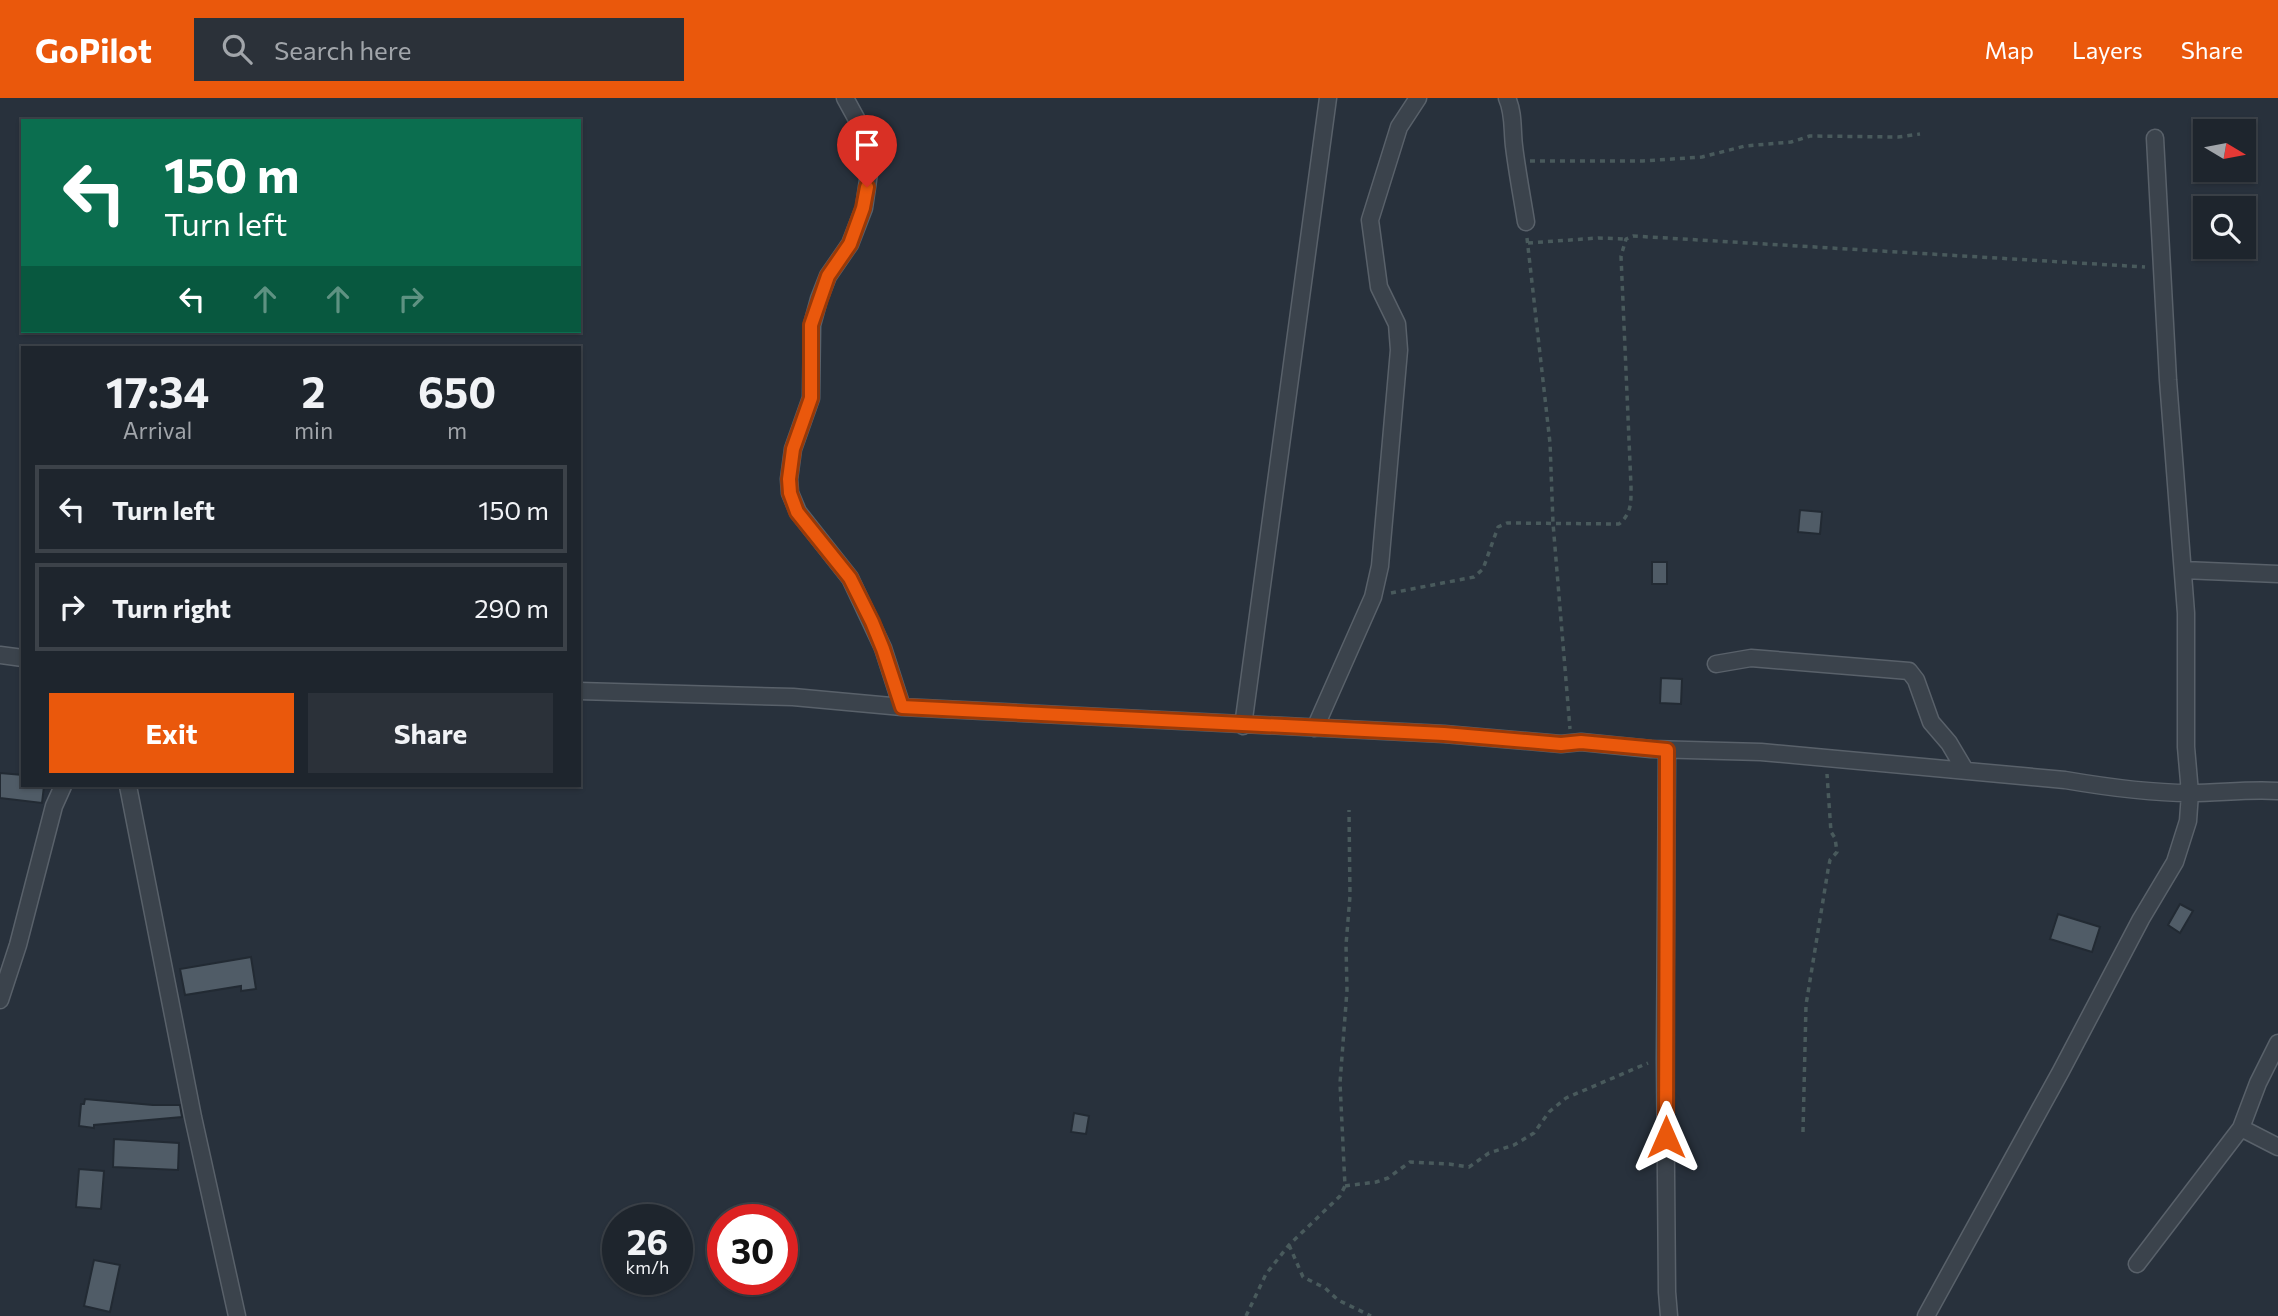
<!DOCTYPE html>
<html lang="en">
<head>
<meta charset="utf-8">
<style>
	body { margin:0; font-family:Commissioner,sans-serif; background:#2b3139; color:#f1f3f6; height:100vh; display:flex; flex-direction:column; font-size:26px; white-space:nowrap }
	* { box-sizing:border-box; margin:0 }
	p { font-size:23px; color:#a1a5aa }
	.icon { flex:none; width:38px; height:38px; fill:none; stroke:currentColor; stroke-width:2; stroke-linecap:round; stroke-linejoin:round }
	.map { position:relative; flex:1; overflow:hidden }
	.drawer { position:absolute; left:21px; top:248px; width:560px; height:441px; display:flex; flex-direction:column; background:#1e252d; border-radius:0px; box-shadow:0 2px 5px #0004,0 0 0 2px #3c4249 }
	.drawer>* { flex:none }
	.banner { position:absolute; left:21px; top:21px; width:560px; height:214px; border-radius:0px; box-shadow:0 2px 5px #0004,0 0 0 2px #3c4249; background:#0b6e4f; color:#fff; overflow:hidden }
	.needle { width:46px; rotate:100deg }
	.buttons { position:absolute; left:2193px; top:21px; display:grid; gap:14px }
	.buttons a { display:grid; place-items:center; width:63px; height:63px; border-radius:0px; background:#1e252d; box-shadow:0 2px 5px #0004,0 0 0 2px #3c4249; font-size:35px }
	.speed { position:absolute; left:602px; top:1106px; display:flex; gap:14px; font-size:35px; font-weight:700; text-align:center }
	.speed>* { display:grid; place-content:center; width:91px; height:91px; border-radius:50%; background:#1e252d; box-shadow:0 2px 5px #0004,0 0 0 2px #3c4249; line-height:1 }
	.speed small { font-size:18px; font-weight:400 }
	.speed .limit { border:10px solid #d22; background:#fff; color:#111 }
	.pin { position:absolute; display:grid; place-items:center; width:60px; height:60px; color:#fff; margin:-72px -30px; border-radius:50% 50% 50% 0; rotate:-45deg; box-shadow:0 0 7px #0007 }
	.pin .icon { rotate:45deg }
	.me { position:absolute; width:77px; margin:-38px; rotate:0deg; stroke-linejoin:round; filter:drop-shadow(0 0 5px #0008) }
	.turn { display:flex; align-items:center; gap:24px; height:147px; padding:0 28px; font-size:32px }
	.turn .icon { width:91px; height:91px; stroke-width:2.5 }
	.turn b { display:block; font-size:49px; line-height:60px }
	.lanes { display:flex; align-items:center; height:66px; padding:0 28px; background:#0003; justify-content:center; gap:35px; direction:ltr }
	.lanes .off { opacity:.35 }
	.eta { display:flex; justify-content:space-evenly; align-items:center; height:119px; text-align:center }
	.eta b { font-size:42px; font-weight:700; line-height:49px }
	.primary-button { display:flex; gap:14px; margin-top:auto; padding:14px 28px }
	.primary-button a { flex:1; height:80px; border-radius:0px; background:#ea580c; color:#fff; font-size:28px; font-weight:700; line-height:80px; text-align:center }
	.primary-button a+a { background:#2b3139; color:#f1f3f6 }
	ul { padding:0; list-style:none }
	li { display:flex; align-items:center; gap:21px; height:88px; margin:0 14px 10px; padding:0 14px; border:4px solid #3c4249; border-radius:0px }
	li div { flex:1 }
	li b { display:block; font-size:26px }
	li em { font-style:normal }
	header { display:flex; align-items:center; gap:42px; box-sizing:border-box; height:98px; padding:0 35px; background:#ea580c; color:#fff }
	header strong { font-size:33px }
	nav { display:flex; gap:38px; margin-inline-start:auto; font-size:24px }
	.search { width:490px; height:63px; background:#2b3139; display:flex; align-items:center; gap:18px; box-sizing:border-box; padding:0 24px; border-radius:0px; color:#a1a5aa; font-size:26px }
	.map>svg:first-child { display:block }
	.building { fill:#505c67; stroke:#222a33; stroke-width:2 }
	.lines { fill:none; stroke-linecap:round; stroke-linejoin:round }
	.street-casing { stroke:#59616a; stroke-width:19 }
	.path { stroke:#495a5c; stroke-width:3.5; stroke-dasharray:5 5; stroke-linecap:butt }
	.street { stroke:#3b434c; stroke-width:16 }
	.route-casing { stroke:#983908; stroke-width:18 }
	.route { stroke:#ea580c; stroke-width:12 }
</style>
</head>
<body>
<header>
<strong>GoPilot</strong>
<div class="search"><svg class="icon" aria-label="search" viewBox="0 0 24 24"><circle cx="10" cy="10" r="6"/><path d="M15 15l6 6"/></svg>Search here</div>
<nav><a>Map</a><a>Layers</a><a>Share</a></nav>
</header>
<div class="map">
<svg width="2278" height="1218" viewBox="0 0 2278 1218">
	<rect width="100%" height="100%" fill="#28313c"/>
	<path class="building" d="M1800 412 1822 414 1820 436 1798 434Z
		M1652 464H1667V486H1652Z
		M1661 580 1682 581 1681 606 1660 605Z
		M0 675 23 677V688H44L42 705 0 700Z
		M2180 806 2193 813 2180 835 2168 827Z
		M2058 816 2100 829 2092 854 2050 841Z
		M251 859 256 891 241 893V888L185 897 180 871Z
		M85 1001 153 1007H180L182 1019 94 1027V1030L79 1028 81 1006H84Z
		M1074 1015 1089 1018 1086 1036 1071 1034Z
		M114 1041 179 1045 178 1072 113 1069Z
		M79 1071 104 1073 101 1111 76 1109Z
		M94 1162 120 1167 110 1214 84 1208Z"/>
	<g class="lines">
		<g class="street-casing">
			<path id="street" d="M845 0 862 31 870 68 864 110 850 146 828 178 819 201 812 227 811 300 793 351 789 381 790 395 798 414 850 480 883 550 902 609
				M1507 0C1514 15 1512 32 1514 48 1517 73 1522 99 1526 124
				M2183 472 2278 476
				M0 557 23 560
				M1716 566 1751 560 1909 573 1916 582 1931 624 1949 645 1965 672
				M579 593 793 599 902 609 1444 636 1561 646 1581 644 1651 651 1761 654 2065 682C2106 689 2148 695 2190 695 2220 695 2248 691 2278 693
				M1243 628 1328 0
				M1315 630 1373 499 1380 468 1399 252 1397 226 1379 189 1370 122 1399 29 1418 0
				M1667 652 1665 961 1667 1194 1669 1218
				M128 688 193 1019 237 1218
				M0 902 18 847 54 708 63 688
				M2241 1030 2278 1049
				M2137 1166 2241 1030 2258 985 2278 945
				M1926 1218 2061 973 2141 821 2175 764 2188 723 2190 695 2186 649V515L2168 282 2155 40"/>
		</g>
		<path class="path" d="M1530 63H1643L1702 59 1745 48 1791 44 1810 38 1898 39 1920 36
			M1527 140 1550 345 1553 425 1570 631
			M1528 145 1598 140 1626 141
			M1391 495 1474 479 1483 471 1498 429 1507 425 1619 426C1632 415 1631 404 1631 388L1621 158 1626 141 1633 138 2145 169
			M1803 1034 1806 907 1828 772 1830 762 1837 754 1835 740 1831 734 1827 676
			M1345 1088 1376 1084 1388 1080 1410 1064 1449 1066 1469 1069 1489 1055 1514 1047 1534 1035 1549 1014 1566 1000 1648 965
			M1289 1147 1303 1179 1325 1190 1338 1202 1371 1218
			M1246 1218 1266 1176 1289 1147 1340 1098 1345 1088 1340 985 1347 892 1346 847 1350 798 1349 712"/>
		<use href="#street" class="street"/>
	</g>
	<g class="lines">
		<g class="route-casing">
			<path id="route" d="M867 89 863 110 850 146 828 178 811 227V300L793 351 789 381 790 395 797 414 850 480 872 524 883 551 902 609 1444 636 1561 646 1581 644 1667 652 1666 1039"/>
		</g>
		<use href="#route" class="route"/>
	</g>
</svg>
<div class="buttons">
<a><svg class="needle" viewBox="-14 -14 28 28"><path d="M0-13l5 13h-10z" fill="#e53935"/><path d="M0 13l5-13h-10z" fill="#a1a5aa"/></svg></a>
<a><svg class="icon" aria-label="search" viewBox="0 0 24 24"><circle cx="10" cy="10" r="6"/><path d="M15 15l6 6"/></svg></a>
</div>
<div class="speed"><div>26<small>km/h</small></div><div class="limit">30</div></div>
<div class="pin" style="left:867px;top:89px;background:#d93025"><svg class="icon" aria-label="arrive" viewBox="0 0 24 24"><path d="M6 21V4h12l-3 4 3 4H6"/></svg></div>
<svg class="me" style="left:1666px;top:1039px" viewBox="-20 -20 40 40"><path d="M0-17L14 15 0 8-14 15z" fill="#ea580c" stroke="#fff" stroke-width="4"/></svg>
<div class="banner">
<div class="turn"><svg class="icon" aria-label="left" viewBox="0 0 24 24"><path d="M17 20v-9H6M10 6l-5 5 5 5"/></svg><div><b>150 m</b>Turn left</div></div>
<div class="lanes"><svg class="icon" aria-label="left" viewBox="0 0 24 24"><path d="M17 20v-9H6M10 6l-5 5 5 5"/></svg><svg class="icon off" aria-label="ahead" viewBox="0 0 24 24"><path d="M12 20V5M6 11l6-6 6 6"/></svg><svg class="icon off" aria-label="ahead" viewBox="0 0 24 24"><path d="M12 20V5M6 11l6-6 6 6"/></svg><svg class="icon off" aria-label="right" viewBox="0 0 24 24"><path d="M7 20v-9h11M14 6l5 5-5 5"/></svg></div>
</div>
<section class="drawer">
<div class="eta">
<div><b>17:34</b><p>Arrival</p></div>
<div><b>2</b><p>min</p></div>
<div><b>650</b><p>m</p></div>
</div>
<ul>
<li><svg class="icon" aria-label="left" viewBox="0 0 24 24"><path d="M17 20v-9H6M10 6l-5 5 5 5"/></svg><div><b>Turn left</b></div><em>150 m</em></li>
<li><svg class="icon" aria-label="right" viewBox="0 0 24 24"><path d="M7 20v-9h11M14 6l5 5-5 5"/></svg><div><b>Turn right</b></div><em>290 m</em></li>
</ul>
<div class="primary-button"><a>Exit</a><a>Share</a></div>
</section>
</div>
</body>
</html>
